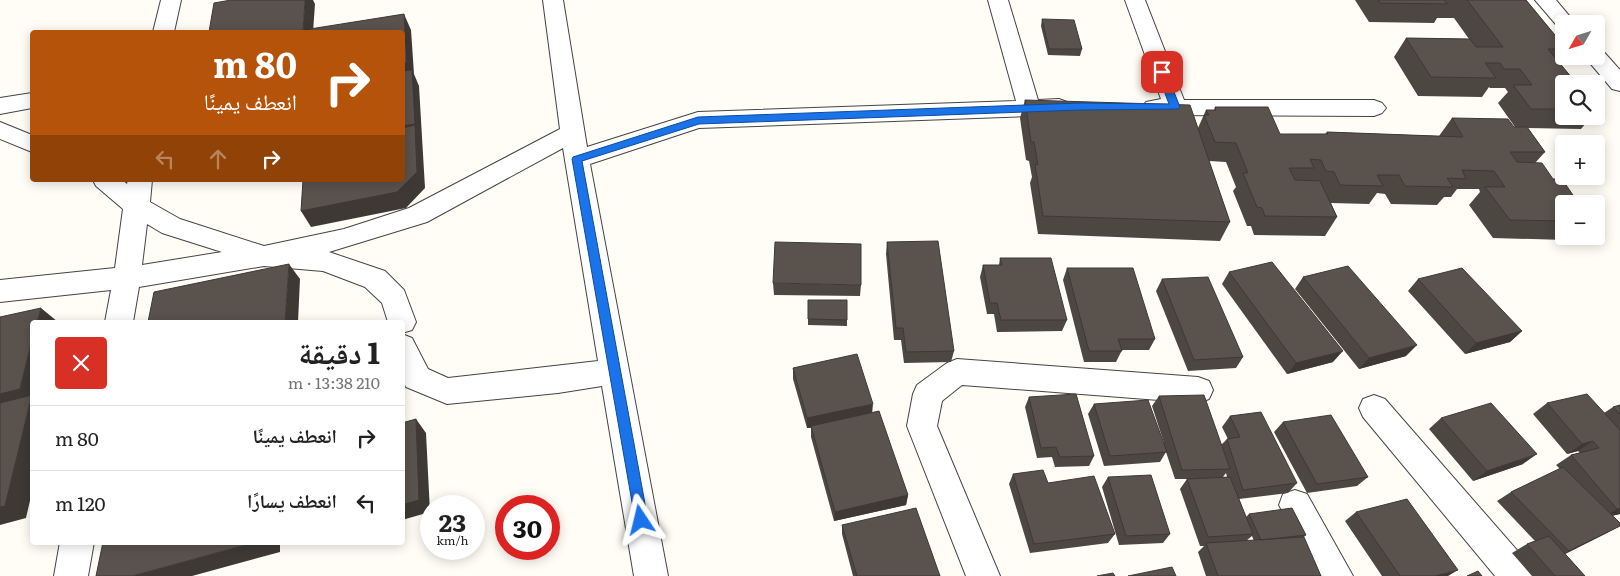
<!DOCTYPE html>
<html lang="ar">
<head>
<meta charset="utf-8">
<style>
	body { margin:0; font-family:Literata,"Noto Naskh Arabic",serif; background:#f2f2f2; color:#222; direction:rtl; height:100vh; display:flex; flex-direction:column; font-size:19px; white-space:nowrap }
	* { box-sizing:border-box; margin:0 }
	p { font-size:16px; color:#767676 }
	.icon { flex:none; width:28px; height:28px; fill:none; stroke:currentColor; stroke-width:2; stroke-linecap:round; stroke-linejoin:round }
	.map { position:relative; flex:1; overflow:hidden; direction:ltr }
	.side { position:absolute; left:30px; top:320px; width:375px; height:225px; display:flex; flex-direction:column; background:#fff; border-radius:5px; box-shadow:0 2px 12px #0003; direction:rtl }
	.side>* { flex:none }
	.top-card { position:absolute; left:30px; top:30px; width:375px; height:152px; border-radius:5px; box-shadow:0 2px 12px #0003; direction:rtl; background:#b45309; color:#fff; overflow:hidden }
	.needle { width:32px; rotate:231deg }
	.fabs { position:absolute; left:1555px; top:15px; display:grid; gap:10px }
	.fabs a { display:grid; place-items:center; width:50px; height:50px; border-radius:5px; background:#fff; box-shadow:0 2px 12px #0003; font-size:25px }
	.speed { position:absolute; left:420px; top:495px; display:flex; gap:10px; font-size:25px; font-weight:700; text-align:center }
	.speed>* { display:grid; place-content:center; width:65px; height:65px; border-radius:50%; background:#fff; box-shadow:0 2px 12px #0003; line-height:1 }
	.speed small { font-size:12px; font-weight:400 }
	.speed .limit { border:8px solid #d22; background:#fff; color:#111 }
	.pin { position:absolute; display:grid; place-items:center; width:42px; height:42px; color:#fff; margin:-21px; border-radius:10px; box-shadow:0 2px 8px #0006 }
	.me { position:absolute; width:55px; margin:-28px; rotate:350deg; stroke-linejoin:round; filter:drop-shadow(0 0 4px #0008) }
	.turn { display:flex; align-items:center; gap:18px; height:105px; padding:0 25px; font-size:22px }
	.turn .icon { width:65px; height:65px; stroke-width:2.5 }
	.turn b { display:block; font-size:35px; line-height:42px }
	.lanes { display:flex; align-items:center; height:48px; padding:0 25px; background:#0003; justify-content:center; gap:25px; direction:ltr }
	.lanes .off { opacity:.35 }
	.round { display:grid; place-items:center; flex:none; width:52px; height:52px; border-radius:5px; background:#f2f2f2 }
	.head { display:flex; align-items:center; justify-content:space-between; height:85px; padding:0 25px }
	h1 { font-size:30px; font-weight:700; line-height:38px }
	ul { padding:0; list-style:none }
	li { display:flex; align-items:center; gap:15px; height:65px; padding:0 25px; border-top:1px solid #e0e0e0 }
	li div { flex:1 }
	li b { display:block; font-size:19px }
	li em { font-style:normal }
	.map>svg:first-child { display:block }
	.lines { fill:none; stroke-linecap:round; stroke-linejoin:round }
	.minor-casing { stroke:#444; stroke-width:2 }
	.minor { fill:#fff; fill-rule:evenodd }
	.wall { fill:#4d4742; fill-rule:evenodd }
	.shaded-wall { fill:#3f3936 }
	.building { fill:#5a524d; stroke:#3f3936 }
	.route { fill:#1a73e8; stroke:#114b97 }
</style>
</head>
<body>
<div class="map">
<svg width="1620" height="576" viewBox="0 0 1620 576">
	<rect width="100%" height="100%" fill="#fffdf5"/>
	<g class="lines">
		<g class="minor-casing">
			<path id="minor" d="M161 0H181L174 32H153Z
				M543 0H563L587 147 698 112 1016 101 988 0H1008L1038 100 1059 99 1067 102 1071 107 1067 112 1059 115 699 128 590 164 668 576H634L602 386 558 393 447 404 406 387 402 379V334L412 338 428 369 448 378 598 361 563 148 427 222 329 252 385 271 404 290 416 322 412 330 402 333V322H388L382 303 365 287 323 271 264 266 139 287 133 322H105L111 290 0 302V280L115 268 123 209 96 186 93 180H122L127 184 128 180H152L150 202 180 219 264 246 344 229 409 208 560 129ZM147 224 162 233 222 252 142 265Z
				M1125 0H1145L1184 100H1374L1382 103 1386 108 1382 113 1374 116 1154 115 1146 112 1142 107 1146 102 1161 99Z
				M1535 0H1556L1576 24H1564V30L1559 28Z
				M1596 49 1603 51 1620 70V91L1612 89 1584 56H1596Z
				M32 93V108L0 114V98Z
				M0 122 32 135V152L0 139Z
				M957 359 1198 377 1209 381 1213 390 1209 399 1198 403 962 385 942 401 937 426 1000 576H966L907 426 913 394 917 385 947 363Z
				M1374 395 1385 399 1529 564 1534 576H1495L1363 417 1359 408 1363 399Z
				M1295 490 1307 494 1353 576H1317L1279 505 1283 494Z
				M60 542H94L88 576H54Z"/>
		</g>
		<use href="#minor" class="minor"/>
	</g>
	<path class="wall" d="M1355 0H1526L1564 46V52L1557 60 1564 84V116H1592L1581 129 1528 128 1545 152 1535 163 1564 204V236H1568L1565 240 1493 238 1469 205 1480 192 1479 189H1457L1451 197H1444L1437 205 1391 204 1385 194 1377 193 1369 204 1331 203 1337 217 1325 236 1254 235 1251 226H1247L1233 191 1236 187 1226 162 1209 161 1230 222 1220 241 1038 234 1030 183 1032 177 1029 161 1026 160 1020 118 1025 100 1198 128 1206 110H1214L1215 107 1280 134H1325L1327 132 1439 136 1452 118 1515 127 1498 103 1508 92 1505 88H1490L1489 87 1482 97 1418 96 1394 57 1406 38 1469 39 1454 18H1437L1434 23 1369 22Z
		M1042 19 1082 49 1080 56 1048 55 1041 26Z
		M887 242 954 351 951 362 904 363 901 340H894L886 254Z
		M1000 258 1067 320 1062 331 997 332 994 314H987L980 277 983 265H999Z
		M1067 268 1155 339 1149 350H1122L1116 362H1084L1063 280Z
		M1229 272 1333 362 1287 374 1222 284Z
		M1303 277 1406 356 1359 369 1295 289Z
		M1162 279 1243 357 1236 368 1188 371 1156 291Z
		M1418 279 1522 331 1510 342 1465 354 1408 291Z
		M773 283 861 285 860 296 774 295Z
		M808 300 847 320V326L808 325Z
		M793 368 872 413 908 495 906 505 834 521 811 437V428H807L793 379Z
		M1159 396 1221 445 1227 439H1228L1222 427 1230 416 1297 483 1288 493 1239 499 1246 517 1249 514 1306 535 1303 538 1321 576H1206L1198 552 1204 546H1200L1180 489 1187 479H1175L1166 452 1160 462 1104 466 1088 414 1094 404 1164 443 1152 406ZM1226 473 1227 477H1223ZM1252 536 1254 541H1246Z
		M1029 397 1094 456 1089 466 1055 467 1052 457 1037 458 1025 407Z
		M1547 403 1604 413 1613 407 1620 405V514L1612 516 1620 526 1565 554 1585 576H1532L1512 553 1527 544 1535 541 1497 501 1511 492 1560 469 1556 465 1571 455 1580 453 1578 451 1567 454 1533 414Z
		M1441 418 1523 464 1473 481 1429 429Z
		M1283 422 1368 477 1357 486 1307 493 1274 432Z
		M1013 474 1048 483 1115 534 1108 543 1030 553 1009 484Z
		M1108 477 1170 534 1163 543 1119 545 1102 487Z
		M1356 512 1448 576H1382L1345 521Z
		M842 525 940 576H853L842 534Z"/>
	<path class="shaded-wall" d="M305 0H313L315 4 313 32H303Z
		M404 14 411 30 414 74 419 86 425 188 406 208 311 227 301 211 402 144V63Z
		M289 264 300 279 298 322H285Z
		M41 308 58 322H37Z
		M1522 331 1510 342 1465 354 1476 343Z
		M32 341V492L26 518 0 525V394Z
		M1417 345 1406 356 1359 369 1369 358Z
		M1343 351 1333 362 1287 374 1296 363Z
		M873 404 872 414 807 428V418Z
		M416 419 426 433 430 512 402 520V505Z
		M1593 441 1578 451 1567 454 1582 444Z
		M1537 454 1523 464 1473 481 1487 471Z
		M908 495 906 505 834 521 835 512Z
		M1620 508V514L1601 518 1617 509Z
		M1620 526 1605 534 1553 560 1569 551Z
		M256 542H280V552L192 576H132Z
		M1458 570 1448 576H1435Z"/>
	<path class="building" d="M231 0H305L303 32H209L214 3Z
		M1378 0H1444L1447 4 1380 3Z
		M1467 0H1526L1564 46V49H1548L1577 84H1564V109H1531L1513 85H1532L1520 69H1504L1500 63H1485L1496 78 1431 77 1406 38 1470 39 1476 47H1503Z
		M404 14 407 63H402V32H310V29Z
		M1042 19 1074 20 1082 49H1049Z
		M412 70 415 124 402 126V71Z
		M1025 100 1190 105 1230 222 1043 216 1035 164 1038 165 1034 142H1031Z
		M1215 107H1268L1280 134H1328L1327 132 1463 137 1452 118 1508 119 1514 127H1527L1545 152H1510L1517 162 1542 163 1553 179H1562L1579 204H1564V221L1510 220 1485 187H1505L1494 171 1462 170 1466 179 1447 178 1453 187 1405 186 1399 175H1377L1383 186 1340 185 1334 172 1326 171 1321 160 1310 159 1314 168H1289L1295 180 1320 181 1337 217 1265 216 1262 208 1257 207 1243 173H1248L1236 143 1215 142 1204 115H1209L1206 110H1216Z
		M415 125 417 172 397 192 301 211 303 180H402V128Z
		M938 241 954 351 906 352 903 328H896L887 242Z
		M775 242 861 244V285L773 283Z
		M1000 258H1051L1067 320H1001L997 303H990L983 265H1002Z
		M1272 262 1343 351 1296 363 1229 272Z
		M289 264 285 322H148L154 292Z
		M1348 266 1417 345 1369 358 1303 277Z
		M1067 268H1133L1155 339H1118L1122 351H1089Z
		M1462 268 1522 331 1476 343 1418 279Z
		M1208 277 1243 357 1194 360 1162 279Z
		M808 300H847V320L808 319Z
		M41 308 37 322H32V341L20 389 0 394V317Z
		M857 354 873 404 807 418 793 368Z
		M1076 394 1094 456 1060 457 1056 447 1041 448 1029 397Z
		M1587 394 1620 430V508L1617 509 1571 455 1599 448 1593 441 1582 444 1547 403Z
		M32 395 5 506 0 507V403Z
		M1204 395 1230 469 1182 470 1159 396Z
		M1148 400 1167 452 1110 456 1094 404Z
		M1491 403 1537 454 1487 471 1441 418Z
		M1620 405V414L1613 407Z
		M879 411 908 495 835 512 811 426Z
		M1261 412 1297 483 1243 490 1227 439 1240 437 1230 416Z
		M1331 415 1368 477 1317 484 1283 422Z
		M416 419 419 500 402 505V423Z
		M1563 467 1620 523V526L1569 551 1511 492Z
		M1043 470 1048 483 1094 476 1115 534 1034 544 1013 474Z
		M1151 475 1170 534 1126 536 1108 477Z
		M1230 477 1253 534 1208 537 1187 479Z
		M1407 499 1458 570 1435 576H1400L1356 512Z
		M916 508 940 576H857L842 525Z
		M1292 508 1306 535 1261 540 1249 514Z
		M1549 536 1585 576H1555L1527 544Z
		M1304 537 1321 576H1218L1206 543Z
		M103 542H256L132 576H96Z
		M1172 567 1176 576H1128Z
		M1478 571 1482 576H1467Z
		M1113 573 1115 576H1097Z"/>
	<path class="route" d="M1158 69 1166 72 1180 107 1178 109 1080 110 699 124 582 161 648 520 646 525 641 527 636 525 572 159 573 157 698 117 1080 103 1169 104 1157 72Z"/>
</svg>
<div class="fabs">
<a><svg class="needle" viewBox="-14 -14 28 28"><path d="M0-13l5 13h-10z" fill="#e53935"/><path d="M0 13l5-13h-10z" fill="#767676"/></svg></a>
<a><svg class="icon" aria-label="search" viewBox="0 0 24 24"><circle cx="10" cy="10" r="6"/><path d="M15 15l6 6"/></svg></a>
<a>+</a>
<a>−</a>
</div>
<div class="speed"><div>23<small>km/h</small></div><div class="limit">30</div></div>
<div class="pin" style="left:1162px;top:72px;background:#d93025"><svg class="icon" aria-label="arrive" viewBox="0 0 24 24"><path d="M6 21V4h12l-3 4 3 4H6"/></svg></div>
<svg class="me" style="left:641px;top:520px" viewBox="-20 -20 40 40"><path d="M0-17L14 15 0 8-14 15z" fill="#1a73e8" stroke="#fff" stroke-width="4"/></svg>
<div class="top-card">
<div class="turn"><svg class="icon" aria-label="right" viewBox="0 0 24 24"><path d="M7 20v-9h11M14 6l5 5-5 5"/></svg><div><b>80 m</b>انعطف يمينًا</div></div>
<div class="lanes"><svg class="icon off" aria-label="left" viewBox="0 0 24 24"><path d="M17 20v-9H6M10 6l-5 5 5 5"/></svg><svg class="icon off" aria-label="ahead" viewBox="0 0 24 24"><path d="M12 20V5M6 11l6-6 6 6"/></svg><svg class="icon" aria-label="right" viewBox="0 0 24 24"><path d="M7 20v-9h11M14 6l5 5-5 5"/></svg></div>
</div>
<section class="side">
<div class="head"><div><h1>1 دقيقة</h1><p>210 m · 13:38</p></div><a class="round" style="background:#d93025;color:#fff"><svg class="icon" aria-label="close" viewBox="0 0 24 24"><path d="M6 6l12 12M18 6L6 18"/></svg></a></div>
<ul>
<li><svg class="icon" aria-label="right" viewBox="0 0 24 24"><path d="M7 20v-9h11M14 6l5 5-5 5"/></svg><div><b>انعطف يمينًا</b></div><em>80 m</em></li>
<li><svg class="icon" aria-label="left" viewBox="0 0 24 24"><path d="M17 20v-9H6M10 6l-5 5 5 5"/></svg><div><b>انعطف يسارًا</b></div><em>120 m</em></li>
</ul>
</section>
</div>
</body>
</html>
